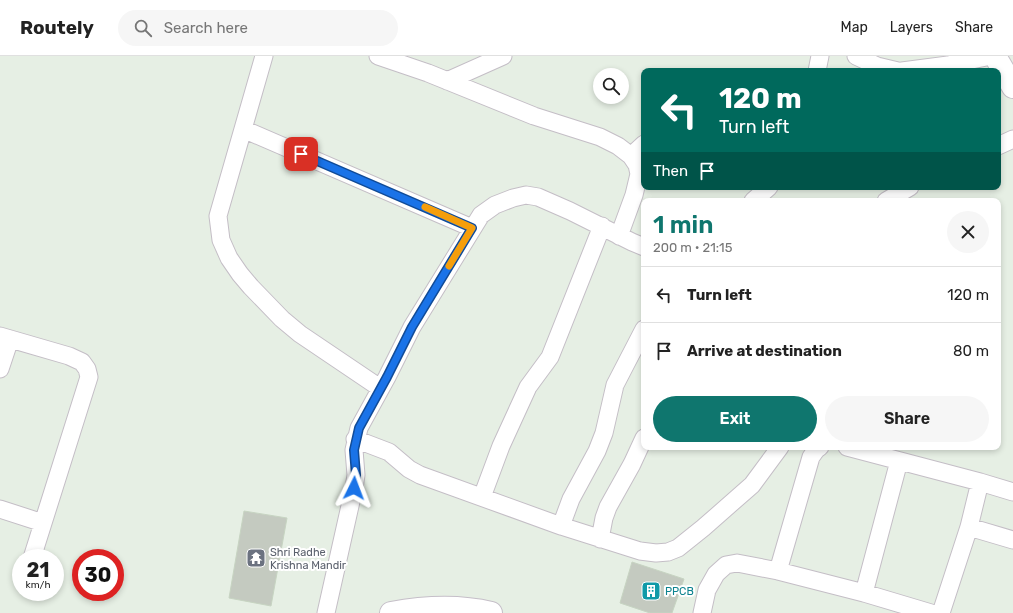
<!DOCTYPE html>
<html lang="en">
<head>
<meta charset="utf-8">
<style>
	body { margin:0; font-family:Rubik,sans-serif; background:#f6f6f6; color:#222; height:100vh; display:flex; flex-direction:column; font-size:15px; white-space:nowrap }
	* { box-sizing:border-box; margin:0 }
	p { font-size:13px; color:#767676 }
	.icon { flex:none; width:22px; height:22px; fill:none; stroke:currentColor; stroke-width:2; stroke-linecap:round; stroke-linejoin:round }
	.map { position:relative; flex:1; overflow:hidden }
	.side { position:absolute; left:641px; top:142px; width:360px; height:252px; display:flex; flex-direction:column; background:#fff; border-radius:8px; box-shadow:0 2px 6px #0003 }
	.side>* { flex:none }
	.hud { position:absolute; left:641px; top:12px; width:360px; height:122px; border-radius:8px; box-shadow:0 2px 6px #0003; background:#00695c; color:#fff; overflow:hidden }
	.buttons { position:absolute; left:593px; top:12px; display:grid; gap:8px }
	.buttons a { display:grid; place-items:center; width:36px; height:36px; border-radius:50%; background:#fff; box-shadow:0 2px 6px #0003; font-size:20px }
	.speed { position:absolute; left:12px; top:493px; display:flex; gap:8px; font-size:20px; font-weight:700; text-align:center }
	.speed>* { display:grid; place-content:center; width:52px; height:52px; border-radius:50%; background:#fff; box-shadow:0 2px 6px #0003; line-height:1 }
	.speed small { font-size:10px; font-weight:400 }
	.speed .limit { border:6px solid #d22; background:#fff; color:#111 }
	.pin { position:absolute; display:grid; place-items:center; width:34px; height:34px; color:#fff; margin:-17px; border-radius:8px; box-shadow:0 2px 6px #0006 }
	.me { position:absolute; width:44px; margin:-22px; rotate:3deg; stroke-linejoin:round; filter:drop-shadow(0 0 3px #0008) }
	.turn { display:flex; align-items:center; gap:14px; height:84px; padding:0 12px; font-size:18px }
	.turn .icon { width:52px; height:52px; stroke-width:2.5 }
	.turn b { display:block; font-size:28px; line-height:34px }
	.then { display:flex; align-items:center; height:38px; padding:0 12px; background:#0003; gap:8px; font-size:15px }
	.round { display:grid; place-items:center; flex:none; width:42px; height:42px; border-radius:21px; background:#f6f6f6 }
	.headline { display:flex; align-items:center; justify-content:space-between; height:68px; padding:0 12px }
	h1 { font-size:24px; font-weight:600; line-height:30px; color:#0f766e }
	.cta { display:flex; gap:8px; margin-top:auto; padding:8px 12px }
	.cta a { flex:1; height:46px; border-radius:24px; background:#0f766e; color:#fff; font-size:16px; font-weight:600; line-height:46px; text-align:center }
	.cta a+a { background:#f6f6f6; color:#222 }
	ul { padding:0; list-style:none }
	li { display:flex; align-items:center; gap:12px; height:56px; padding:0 12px; border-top:1px solid #e0e0e0 }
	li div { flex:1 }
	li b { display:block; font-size:15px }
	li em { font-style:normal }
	header { display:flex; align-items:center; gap:24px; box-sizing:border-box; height:56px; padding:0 20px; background:#fff; border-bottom:1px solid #e0e0e0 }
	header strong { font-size:19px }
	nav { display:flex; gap:22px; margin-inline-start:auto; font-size:14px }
	.search { width:280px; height:36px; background:#f6f6f6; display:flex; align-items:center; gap:10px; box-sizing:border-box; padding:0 14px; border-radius:22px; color:#767676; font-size:15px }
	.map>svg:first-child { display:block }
	.building { fill:#c4cac0; stroke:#c7d4c2 }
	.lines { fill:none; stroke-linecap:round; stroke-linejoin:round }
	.street-casing { stroke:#c4bec6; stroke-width:19 }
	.secondary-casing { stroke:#c5bfc8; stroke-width:24 }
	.street { stroke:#fff; stroke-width:17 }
	.secondary { stroke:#fff; stroke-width:22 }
	.route-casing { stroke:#114b97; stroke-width:10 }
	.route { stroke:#1a73e8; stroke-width:7 }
	.slow { stroke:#f59e0b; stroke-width:7 }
	.labels { text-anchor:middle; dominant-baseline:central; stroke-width:4; stroke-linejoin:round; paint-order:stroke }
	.worship-label { font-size:11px; fill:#5b616d; stroke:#fff; text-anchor:start }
	.culture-label { font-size:11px; fill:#0d838f; stroke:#fff; text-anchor:start }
</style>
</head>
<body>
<header>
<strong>Routely</strong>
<div class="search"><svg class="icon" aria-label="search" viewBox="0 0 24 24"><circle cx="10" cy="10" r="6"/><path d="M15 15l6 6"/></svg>Search here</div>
<nav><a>Map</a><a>Layers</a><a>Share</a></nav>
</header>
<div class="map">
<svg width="1013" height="557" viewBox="0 0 1013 557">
	<rect width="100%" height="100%" fill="#e6efe4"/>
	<path class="building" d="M244 455 287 462 271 550 229 542Z
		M632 506 684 523 672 557H650L620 547Z"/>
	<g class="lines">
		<g class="street-casing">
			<path id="street" d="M264 0 218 160 221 184 229 202 240 218 251 231 282 263 300 278 380 332
				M378 0 428 17 534 60 600 81 618 90 631 100 637 109 639 118 634 139 619 180
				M856 0 877 10 898 15
				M817 15 820 0
				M902 15 948 9 991 0
				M447 25 503 0
				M243 73 472 172
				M998 90 1013 83
				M631 100 644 88
				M753 145 769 131
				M886 145 910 131
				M0 280 69 300 82 306 87 313 89 321 32 502
				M0 313 10 283
				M355 383 389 396 409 413 420 419 561 470 640 495 656 497 668 496 678 492 703 472 752 429 780 391
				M847 391 980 426 1013 436
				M482 441 501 390 528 331 550 301 602 170
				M0 453 43 467
				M561 470 571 443 597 395 604 377 615 329 644 273
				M969 471 1013 484
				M600 483 604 462 608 451 632 408 644 382
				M778 515 811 401 816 394 820 391
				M864 537 899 405
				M326 557 354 432 356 419 354 394 359 372 387 321 412 271 481 159 495 149 513 142 526 139 538 141 570 155 632 186 644 191
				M702 557 707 534 716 518 726 509 737 507 778 515 864 537 931 557
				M941 557 969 471 980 426"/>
		</g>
		<g class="secondary-casing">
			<path id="secondary" d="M995 0 1013 31
				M391 557C424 551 458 549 491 557"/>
		</g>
		<use href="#street" class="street"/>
		<use href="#secondary" class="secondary"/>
	</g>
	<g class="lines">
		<g class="route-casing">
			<path id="route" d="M301 98 472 172 412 271 387 321 359 372 354 394 356 419 354 432"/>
		</g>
		<use href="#route" class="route"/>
		<path class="slow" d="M425 151 472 172 449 210"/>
	</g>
	<defs>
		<g id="temple-square" transform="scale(1)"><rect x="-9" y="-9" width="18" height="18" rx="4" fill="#6b7280" stroke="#fff"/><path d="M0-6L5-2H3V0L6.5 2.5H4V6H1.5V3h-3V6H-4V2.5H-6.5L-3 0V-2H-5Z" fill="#fff"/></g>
		<g id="building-square" transform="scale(1)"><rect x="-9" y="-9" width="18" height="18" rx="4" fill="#0f9aa8" stroke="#fff"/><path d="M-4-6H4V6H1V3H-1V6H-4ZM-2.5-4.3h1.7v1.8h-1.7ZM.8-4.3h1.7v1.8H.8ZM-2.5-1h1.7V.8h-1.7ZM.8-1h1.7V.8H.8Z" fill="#fff"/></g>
	</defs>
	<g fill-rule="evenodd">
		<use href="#temple-square" x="256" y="502"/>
		<use href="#building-square" x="651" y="535"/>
	</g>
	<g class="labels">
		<g class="worship-label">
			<text x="270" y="496">Shri Radhe<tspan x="270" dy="13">Krishna Mandir</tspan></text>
		</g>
		<g class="culture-label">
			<text x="665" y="535">PPCB</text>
		</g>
	</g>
</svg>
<div class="buttons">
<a><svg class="icon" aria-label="search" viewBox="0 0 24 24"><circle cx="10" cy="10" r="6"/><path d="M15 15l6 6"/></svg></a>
</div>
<div class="speed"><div>21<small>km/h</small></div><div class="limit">30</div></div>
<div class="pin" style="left:301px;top:98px;background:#d93025"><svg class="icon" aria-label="arrive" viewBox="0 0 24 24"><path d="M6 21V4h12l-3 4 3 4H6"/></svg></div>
<svg class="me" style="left:354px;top:432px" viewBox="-20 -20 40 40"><path d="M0-17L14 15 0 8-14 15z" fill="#1a73e8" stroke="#fff" stroke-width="4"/></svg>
<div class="hud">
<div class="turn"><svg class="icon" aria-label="left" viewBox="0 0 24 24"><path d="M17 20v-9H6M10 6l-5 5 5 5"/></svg><div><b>120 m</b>Turn left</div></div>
<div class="then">Then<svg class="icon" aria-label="arrive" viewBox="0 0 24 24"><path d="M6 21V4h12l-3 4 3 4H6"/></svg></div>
</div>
<section class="side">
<div class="headline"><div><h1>1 min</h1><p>200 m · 21:15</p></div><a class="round"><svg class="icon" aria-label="close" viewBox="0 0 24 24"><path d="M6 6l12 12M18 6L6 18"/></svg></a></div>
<ul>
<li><svg class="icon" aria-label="left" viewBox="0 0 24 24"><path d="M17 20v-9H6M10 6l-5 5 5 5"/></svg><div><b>Turn left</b></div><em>120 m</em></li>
<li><svg class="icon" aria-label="arrive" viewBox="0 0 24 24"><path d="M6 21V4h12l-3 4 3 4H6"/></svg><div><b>Arrive at destination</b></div><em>80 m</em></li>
</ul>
<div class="cta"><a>Exit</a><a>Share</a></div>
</section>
</div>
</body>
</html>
